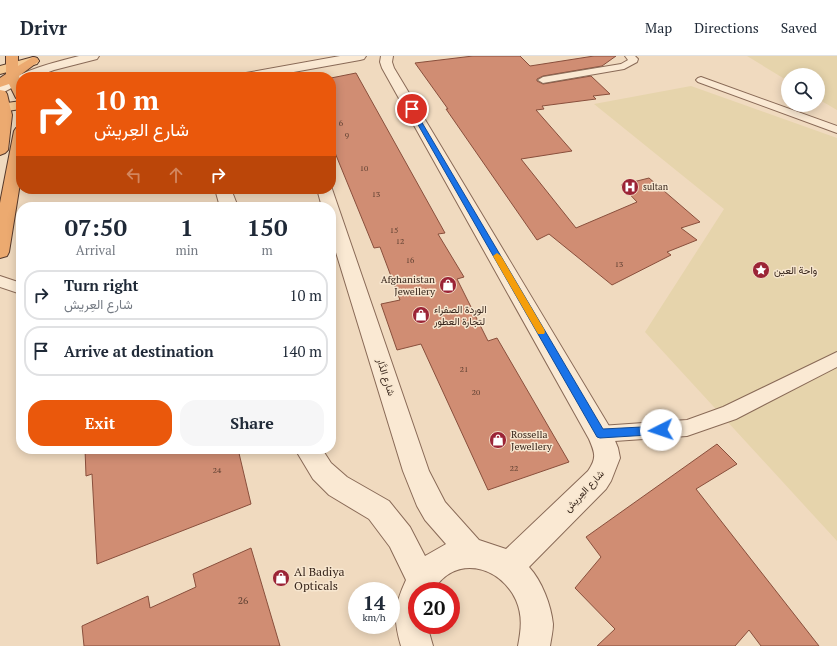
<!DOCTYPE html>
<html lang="en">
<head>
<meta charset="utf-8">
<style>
	body { margin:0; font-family:"PT Serif",Vazirmatn,serif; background:#f6f6f7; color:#1f2937; height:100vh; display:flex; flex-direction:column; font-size:15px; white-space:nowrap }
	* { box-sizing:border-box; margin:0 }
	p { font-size:13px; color:#747a83 }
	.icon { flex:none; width:22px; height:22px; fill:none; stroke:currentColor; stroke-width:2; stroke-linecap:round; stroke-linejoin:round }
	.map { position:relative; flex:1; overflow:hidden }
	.sheet { position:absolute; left:16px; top:146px; width:320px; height:252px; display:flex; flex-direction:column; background:#fff; border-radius:16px; box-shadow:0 2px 10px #0003 }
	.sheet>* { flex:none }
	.guide { position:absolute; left:16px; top:16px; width:320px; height:122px; border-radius:16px; box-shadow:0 2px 10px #0003; background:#ea580c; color:#fff; overflow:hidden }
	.buttons { position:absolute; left:781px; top:12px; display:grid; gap:8px }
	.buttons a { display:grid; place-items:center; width:44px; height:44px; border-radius:50%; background:#fff; box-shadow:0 2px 10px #0003; font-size:20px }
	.speed { position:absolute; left:348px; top:526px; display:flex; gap:8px; font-size:20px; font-weight:700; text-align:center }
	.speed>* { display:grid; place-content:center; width:52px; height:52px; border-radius:50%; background:#fff; box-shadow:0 2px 10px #0003; line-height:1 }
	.speed small { font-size:10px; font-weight:400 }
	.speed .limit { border:6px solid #d22; background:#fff; color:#111 }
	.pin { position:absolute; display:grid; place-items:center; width:34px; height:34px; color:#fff; margin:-17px; border:2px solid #fff; border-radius:50%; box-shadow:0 1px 4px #0007 }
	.me { position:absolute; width:44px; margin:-22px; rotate:266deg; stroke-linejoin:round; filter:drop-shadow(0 0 3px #0008) }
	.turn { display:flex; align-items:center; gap:14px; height:84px; padding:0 12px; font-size:18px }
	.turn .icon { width:52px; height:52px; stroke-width:2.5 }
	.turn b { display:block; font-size:28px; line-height:34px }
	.lanes { display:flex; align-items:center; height:38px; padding:0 12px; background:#0003; justify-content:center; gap:20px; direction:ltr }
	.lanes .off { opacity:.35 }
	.eta { display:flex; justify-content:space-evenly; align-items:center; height:68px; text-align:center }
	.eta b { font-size:24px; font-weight:700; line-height:28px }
	.action { display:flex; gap:8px; margin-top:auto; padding:8px 12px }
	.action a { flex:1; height:46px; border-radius:16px; background:#ea580c; color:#fff; font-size:16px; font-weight:700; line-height:46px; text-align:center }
	.action a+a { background:#f6f6f7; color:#1f2937 }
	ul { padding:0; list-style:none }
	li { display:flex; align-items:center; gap:12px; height:50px; margin:0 8px 6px; padding:0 4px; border:2px solid #e0e1e3; border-radius:16px }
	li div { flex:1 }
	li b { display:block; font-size:15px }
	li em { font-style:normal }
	header { display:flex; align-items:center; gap:24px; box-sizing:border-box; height:56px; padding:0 20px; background:#fff; border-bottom:1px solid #e0e1e3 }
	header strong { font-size:19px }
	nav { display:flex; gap:22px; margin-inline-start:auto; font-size:14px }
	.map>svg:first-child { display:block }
	.farmland { fill:#e6d4ac }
	.building { fill:#d08d73; stroke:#894f3c }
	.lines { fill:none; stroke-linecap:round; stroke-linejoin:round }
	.service-casing { stroke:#896a57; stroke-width:2 }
	.minor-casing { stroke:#896a57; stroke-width:2 }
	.primary-casing { stroke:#56392b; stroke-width:2 }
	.trunk-casing { stroke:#56392b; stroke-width:2 }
	.service { fill:#fae9d3; fill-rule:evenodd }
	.minor { fill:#fae9d3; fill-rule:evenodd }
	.primary { fill:#f5ca95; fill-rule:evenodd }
	.trunk { fill:#ecaa70; fill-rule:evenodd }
	.route { fill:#1a73e8; stroke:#114b97 }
	.slow { fill:#f59e0b }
	.labels { text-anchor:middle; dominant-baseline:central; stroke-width:3; stroke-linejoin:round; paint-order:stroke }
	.number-label { font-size:8px; fill:#5e4032 }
	.far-poi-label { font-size:9px; fill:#38261c; stroke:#f7e6cf; text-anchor:start }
	.poi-label { font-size:10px; fill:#38261c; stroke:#f7e6cf; text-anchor:start }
	.street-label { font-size:10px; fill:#38261c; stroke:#f7e6cf }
	.near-number-label { font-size:10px; fill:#5e4032 }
	.near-poi-label { font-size:12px; fill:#38261c; stroke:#f7e6cf; text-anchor:start }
</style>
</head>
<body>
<header>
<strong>Drivr</strong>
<nav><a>Map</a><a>Directions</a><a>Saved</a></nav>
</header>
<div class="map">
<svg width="837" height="590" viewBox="0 0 837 590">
	<rect width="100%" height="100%" fill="#f0dabf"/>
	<path class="farmland" d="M747 0H837V54L818 43V19H788V25Z
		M691 30 837 82V485L645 276 724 153 594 48Z"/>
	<path class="building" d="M473 0H520L530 10 594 0H616L602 10 543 20 537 23V25L543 28 591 20 610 38 593 40 596 43 542 50 544 53 536 54 572 95 521 103 576 172 637 146 621 129 649 122 700 166 681 172 697 184 667 196 671 199 612 229 549 178 537 184 446 53H448L415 7Z
		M356 17 445 177 438 178 464 221 457 223 488 285 497 282 569 406 488 434 421 288 397 294 381 248 400 244 380 191 374 192 331 87V22Z
		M717 388 737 408 696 433 819 590H761L749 574 735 590H597L615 573 575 532 601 501 586 481Z
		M85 393H238L251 448 97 508 92 418 86 420Z
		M251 492 280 590H84L82 570 148 540 150 552 196 531 193 518Z"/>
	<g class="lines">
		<g class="service-casing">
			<path id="service" d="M625 0H635L638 3 637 6 624 13 543 27 538 24 543 21 621 8 628 4Z
				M701 21 837 70V77L698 26 696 24 698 22Z
				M0 220 21 227V238L0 231Z
				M837 296V311L736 363 687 380 600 386 593 384 590 378 593 372 600 370 687 364 723 351Z"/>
		</g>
		<g class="minor-casing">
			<path id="minor" d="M79 0H99L97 3 54 14 35 21H21V27L0 38V29C25 14 51 7 79 0Z
				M340 0H366L364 3 360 4 266 21H240L242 18 246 17Z
				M381 0H393L392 6 394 12 609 370 618 392 620 402 611 425 606 433 529 511C542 525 551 549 553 568 553 575 551 583 550 590H518C521 574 523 560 516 544 500 509 454 498 433 535H417V569H427L433 590H401C393 563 394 550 406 524L390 491 369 463 329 439 313 423 295 393H322L331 407 347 421 389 445 410 471 425 500 446 488 425 464 417 450 403 415 331 180V151H322L317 133H331V130L429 415 445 446 479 484 506 493 588 415C597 402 595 397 589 383L382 12 380 6Z
				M215 133H231L238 151H220Z"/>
		</g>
		<g class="primary-casing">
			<path id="primary" d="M33 1 37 2 39 5 37 8 0 18V10Z
				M21 45V53L0 56V48Z"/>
		</g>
		<g class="trunk-casing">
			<path id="trunk" d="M6 0H18V10L33 1 37 2 39 5 19 20 21 26V43L16 42 9 28 0 31V22L6 18Z
				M0 34 5 35 7 38 12 59 8 94 5 97 0 99Z
				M21 71V121L9 196 7 200 0 202V147L14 75 16 72Z"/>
		</g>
		<use href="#service" class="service"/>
		<use href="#minor" class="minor"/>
		<use href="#primary" class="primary"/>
		<use href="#trunk" class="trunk"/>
	</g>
	<path class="route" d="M410 51 414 53 603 373 661 370 665 371 666 374 665 378 600 382 597 381 409 53Z"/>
	<path class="slow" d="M497 197 501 200 544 273 545 276 544 278H538L493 200Z"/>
	<defs>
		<g id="hospital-disc" transform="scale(0.9)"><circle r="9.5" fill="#9b2436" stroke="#f7e6cf"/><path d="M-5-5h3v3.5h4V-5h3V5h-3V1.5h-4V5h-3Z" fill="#fff"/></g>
		<g id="sight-disc" transform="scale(0.9)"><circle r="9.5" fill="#9b2436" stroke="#f7e6cf"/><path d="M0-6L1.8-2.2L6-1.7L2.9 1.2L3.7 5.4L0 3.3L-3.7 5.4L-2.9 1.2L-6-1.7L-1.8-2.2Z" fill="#fff"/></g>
		<g id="shop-disc" transform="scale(0.9)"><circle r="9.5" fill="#9b2436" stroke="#f7e6cf"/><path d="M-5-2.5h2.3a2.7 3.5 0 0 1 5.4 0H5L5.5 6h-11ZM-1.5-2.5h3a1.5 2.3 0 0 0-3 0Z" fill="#fff"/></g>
	</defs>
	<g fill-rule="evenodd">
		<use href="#hospital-disc" x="630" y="131"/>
		<use href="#sight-disc" x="761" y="214"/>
		<use href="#shop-disc" x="448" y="229"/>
		<use href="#shop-disc" x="421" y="259"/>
		<use href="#shop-disc" x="498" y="384"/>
		<use href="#shop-disc" x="281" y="522"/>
	</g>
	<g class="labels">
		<g class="number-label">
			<text x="341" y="67">6</text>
			<text x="347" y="79">9</text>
			<text x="364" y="112">10</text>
			<text x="376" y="138">13</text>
			<text x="394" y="174">15</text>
			<text x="400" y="185">12</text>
			<text x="410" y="204">16</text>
			<text x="619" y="208">13</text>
			<text x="464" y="313">21</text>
			<text x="476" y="336">20</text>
			<text x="514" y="412">22</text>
			<text x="217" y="414">24</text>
		</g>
		<g class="far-poi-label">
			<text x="643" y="131">sultan</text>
		</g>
		<g class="poi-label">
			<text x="774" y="214">واحة العين</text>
			<text x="435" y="223" text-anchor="end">Afghanistan<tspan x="435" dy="12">Jewellery</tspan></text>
			<text x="434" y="253">الوردة الصفراء<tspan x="434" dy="12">لتجارة العطور</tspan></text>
			<text x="511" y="378">Rossella<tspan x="511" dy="12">Jewellery</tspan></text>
		</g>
		<g class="street-label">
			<text transform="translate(386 321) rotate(72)">شارع الدَّار</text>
			<text transform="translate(584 435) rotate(-47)">شارع العِريش</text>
		</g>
		<g class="near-number-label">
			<text x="243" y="544">26</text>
		</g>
		<g class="near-poi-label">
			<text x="294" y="515">Al Badiya<tspan x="294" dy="14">Opticals</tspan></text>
		</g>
	</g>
</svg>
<div class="buttons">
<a><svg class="icon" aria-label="search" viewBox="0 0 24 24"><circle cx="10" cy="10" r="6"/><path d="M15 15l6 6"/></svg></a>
</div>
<div class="speed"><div>14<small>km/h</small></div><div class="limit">20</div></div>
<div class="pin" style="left:412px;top:53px;background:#d93025"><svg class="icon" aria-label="arrive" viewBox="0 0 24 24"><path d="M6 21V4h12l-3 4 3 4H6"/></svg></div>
<svg class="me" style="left:661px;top:374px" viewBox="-20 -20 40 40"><circle r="19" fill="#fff"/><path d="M0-13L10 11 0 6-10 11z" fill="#1a73e8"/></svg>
<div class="guide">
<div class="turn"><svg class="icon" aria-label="right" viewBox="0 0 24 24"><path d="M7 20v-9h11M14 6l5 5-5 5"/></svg><div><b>10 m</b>شارع العِريش</div></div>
<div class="lanes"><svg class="icon off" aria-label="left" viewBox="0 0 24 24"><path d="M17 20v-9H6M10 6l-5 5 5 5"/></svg><svg class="icon off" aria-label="ahead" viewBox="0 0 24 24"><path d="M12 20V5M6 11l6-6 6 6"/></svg><svg class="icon" aria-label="right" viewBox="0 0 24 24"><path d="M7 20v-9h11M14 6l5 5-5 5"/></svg></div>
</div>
<section class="sheet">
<div class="eta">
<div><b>07:50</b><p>Arrival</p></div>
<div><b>1</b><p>min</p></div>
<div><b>150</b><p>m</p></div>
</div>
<ul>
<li><svg class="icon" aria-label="right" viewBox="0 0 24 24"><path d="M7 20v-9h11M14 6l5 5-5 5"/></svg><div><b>Turn right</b><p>شارع العِريش</p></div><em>10 m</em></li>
<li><svg class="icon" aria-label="arrive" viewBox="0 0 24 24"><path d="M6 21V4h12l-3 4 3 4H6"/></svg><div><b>Arrive at destination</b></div><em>140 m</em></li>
</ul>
<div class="action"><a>Exit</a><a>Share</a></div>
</section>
</div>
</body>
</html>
